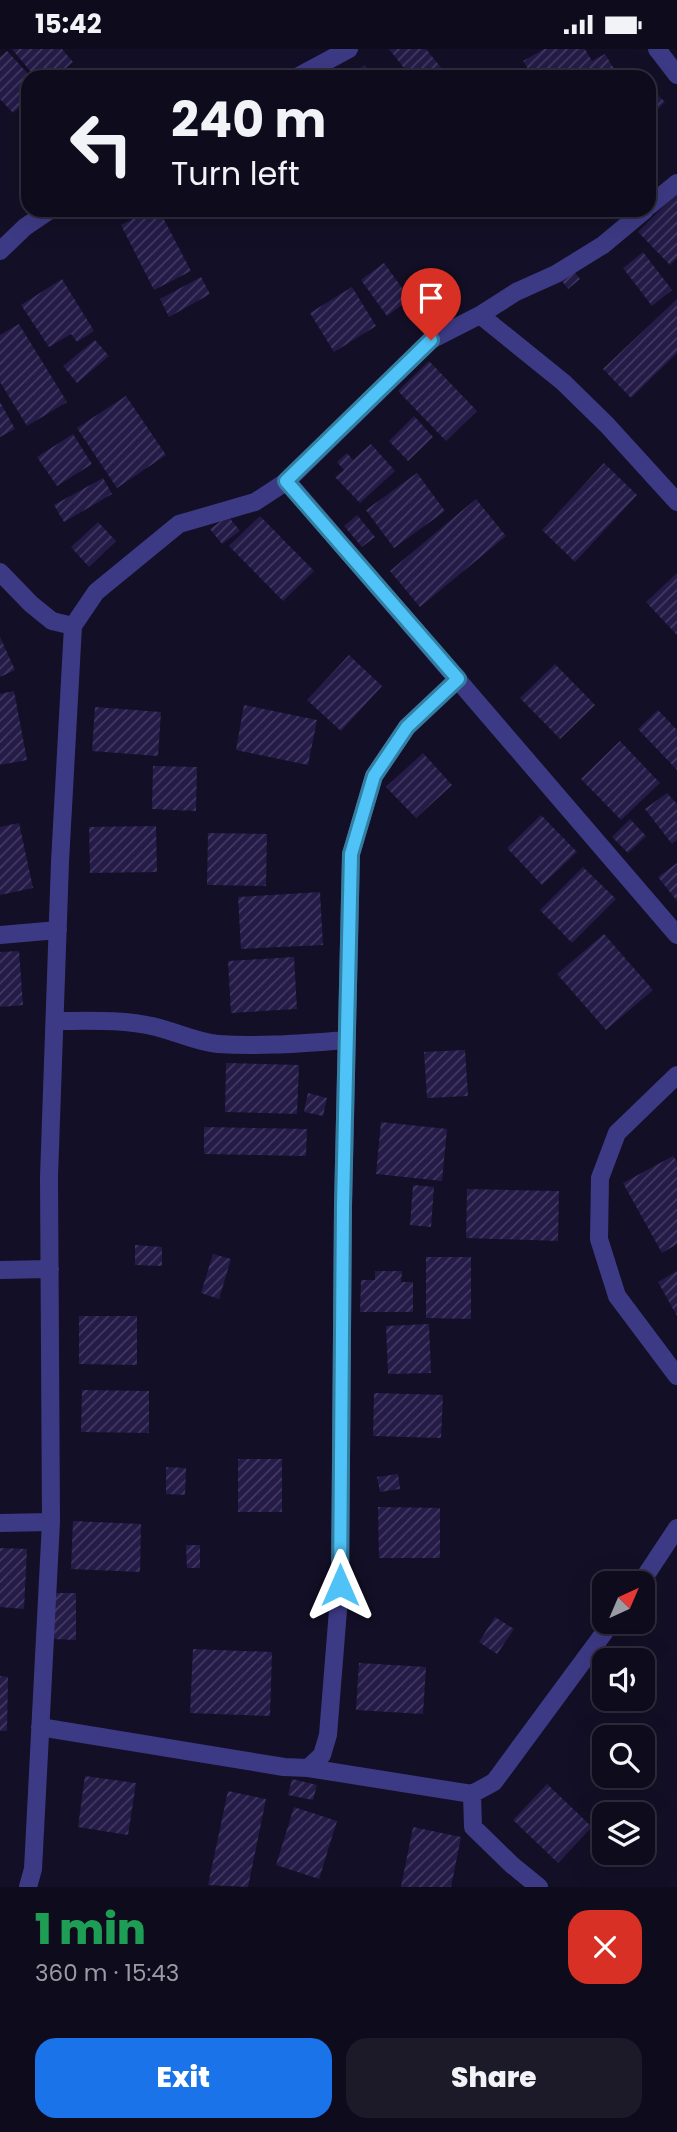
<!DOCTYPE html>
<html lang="en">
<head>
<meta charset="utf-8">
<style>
	body { margin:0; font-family:Poppins,sans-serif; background:#1c1929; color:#f1f3f6; height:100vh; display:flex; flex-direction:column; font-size:26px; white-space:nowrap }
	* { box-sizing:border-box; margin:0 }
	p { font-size:23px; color:#9b9ba3 }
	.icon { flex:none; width:38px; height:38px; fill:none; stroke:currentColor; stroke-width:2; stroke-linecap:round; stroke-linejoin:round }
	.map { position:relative; height:1838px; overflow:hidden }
	.side { display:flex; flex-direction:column; background:#0e0b1c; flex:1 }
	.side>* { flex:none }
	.hud { position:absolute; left:21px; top:21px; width:635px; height:147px; border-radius:21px; box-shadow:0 7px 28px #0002,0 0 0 2px #2e2b3b; background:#0e0b1c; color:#f1f3f6; overflow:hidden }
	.needle { width:46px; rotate:44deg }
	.controls { position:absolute; left:592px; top:1522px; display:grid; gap:14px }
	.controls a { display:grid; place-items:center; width:63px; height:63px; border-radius:14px; background:#0e0b1c; box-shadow:0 7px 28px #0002,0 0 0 2px #2e2b3b; font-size:35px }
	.pin { position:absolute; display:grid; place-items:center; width:60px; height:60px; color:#fff; margin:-72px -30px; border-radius:50% 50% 50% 0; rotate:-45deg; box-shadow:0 0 7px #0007 }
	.pin .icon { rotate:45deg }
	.me { position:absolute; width:77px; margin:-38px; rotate:0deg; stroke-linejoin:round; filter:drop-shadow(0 0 5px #0008) }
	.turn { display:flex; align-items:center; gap:24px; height:147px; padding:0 35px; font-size:32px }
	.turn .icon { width:91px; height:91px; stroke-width:2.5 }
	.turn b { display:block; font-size:49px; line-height:60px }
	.round { display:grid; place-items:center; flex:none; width:74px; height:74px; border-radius:21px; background:#1c1929 }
	.head { display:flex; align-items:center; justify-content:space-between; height:119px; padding:0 35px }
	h1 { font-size:42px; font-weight:800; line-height:52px; color:#1e9e55 }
	.primary-button { display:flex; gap:14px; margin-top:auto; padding:14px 35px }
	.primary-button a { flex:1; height:80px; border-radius:21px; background:#1a73e8; color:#fff; font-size:28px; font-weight:800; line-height:80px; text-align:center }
	.primary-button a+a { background:#1c1929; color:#f1f3f6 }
	.status { display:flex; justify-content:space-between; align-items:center; height:49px; padding:0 35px; background:#0e0b1c; direction:ltr }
	.status svg { height:19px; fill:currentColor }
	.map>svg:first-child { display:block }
	.building { fill:url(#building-hatch) }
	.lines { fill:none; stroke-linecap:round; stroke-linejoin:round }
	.minor { stroke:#3d3a85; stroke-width:18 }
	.route-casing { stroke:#337fa1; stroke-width:18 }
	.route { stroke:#4fc3f7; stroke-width:12 }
</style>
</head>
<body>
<div class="status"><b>15:42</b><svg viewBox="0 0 49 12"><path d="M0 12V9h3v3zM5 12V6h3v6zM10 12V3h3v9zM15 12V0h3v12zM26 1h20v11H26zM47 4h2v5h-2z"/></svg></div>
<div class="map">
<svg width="677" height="1838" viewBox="0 0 677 1838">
	<defs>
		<pattern id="building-hatch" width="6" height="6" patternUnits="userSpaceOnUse" patternTransform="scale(1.75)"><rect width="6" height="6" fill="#241b47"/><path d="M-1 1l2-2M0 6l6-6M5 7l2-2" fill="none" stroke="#433b63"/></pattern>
	</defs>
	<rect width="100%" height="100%" fill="#130f26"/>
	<path class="building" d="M12 0H62L73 13 55 28H35Z
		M389 0H426L443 21 434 28H411Z
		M544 0H585L592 12 605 5 619 28H533L523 12Z
		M7 2 31 28H28V51L13 64 0 50V8Z
		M365 16 373 28H347Z
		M649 37 665 53 649 69Z
		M677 144V209L670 216 638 183Z
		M151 161H159L191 222 154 241 121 176Z
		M643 203 672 241 652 257 623 219Z
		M384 214 410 250 387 267 361 231Z
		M570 217 580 230 568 240 558 227Z
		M201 228 210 245 169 268 160 250Z
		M62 230 94 282 77 293 71 285 49 298 21 256Z
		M352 238 376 277 334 303 310 264Z
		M677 250V304L631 349 603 320Z
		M19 275 67 353 27 377 0 333V286Z
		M95 291 109 307 77 334 63 317Z
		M429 312 477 362 446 392 398 342Z
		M126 347 166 406 117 439 77 379Z
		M0 353 15 380 0 388Z
		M414 367 433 388 408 412 389 392Z
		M73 385 92 415 57 437 37 408Z
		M371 395 395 422 360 454 335 428 344 421 337 413 347 404 353 411Z
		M604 414 637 446 575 513 542 481Z
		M417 424 445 462 394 499 366 461Z
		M103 429 112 445 64 473 54 456Z
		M476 450 506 487 420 558 390 522Z
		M357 466 375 488 362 498 344 477Z
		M228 467 240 482 222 495 210 480Z
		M260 467 314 522 283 552 229 497Z
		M98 473 116 492 89 518 71 498Z
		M677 524V586L646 553Z
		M0 588 15 621 0 628Z
		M349 606 382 637 341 682 307 651Z
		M555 615 595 656 560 690 520 649Z
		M14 642 27 711 0 716V645Z
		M244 656 317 671 308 716 236 701Z
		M95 658 161 663 158 707 92 702Z
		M658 661 677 681V721L638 680Z
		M620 692 660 734 621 771 581 730Z
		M423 704 452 736 416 769 386 738Z
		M153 717 197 718 196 762 152 760Z
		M667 744 677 755V791L672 795 645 760Z
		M541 766 577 803 542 836 507 799Z
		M630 770 646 787 628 804 612 788Z
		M19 774 33 839 0 846V778Z
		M156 777 157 823 90 824 89 778Z
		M208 784 267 785 266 837 207 836Z
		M677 814V852L658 828Z
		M583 818 616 850 572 894 540 861Z
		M320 843 323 896 241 900 238 848Z
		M604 885 653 941 606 981 557 925Z
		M19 902 23 956 0 958V903Z
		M294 908 297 960 231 964 228 912Z
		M465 1001 468 1047 427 1049 424 1003Z
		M226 1014 299 1016 297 1065 225 1063Z
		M308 1044 327 1049 323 1067 304 1063Z
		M381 1073 447 1080 442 1132 376 1125Z
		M204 1078 307 1080 306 1107 204 1105Z
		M673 1107 677 1113V1195L662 1204 623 1134Z
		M413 1136 434 1138 431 1178 410 1176Z
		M467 1140 559 1142 558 1192 466 1189Z
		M135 1196 162 1198V1217L135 1216Z
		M213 1205 231 1210 219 1250 201 1244Z
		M426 1208H471V1270L426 1269Z
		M375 1222H402L401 1233H413V1263H360L361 1231H375Z
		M677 1222V1267L658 1233Z
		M79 1267H137V1316L79 1315Z
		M429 1275 431 1324 388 1325 386 1277Z
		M82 1341 149 1342V1384L81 1383Z
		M374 1344 443 1346 441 1389 373 1387Z
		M238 1410H282V1463H238Z
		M166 1418 186 1419 185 1446 166 1445Z
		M398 1425 400 1440 380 1443 377 1428Z
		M378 1458 440 1459V1509H379Z
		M73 1472 141 1475 140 1523 71 1520Z
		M186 1496H200V1519H187Z
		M0 1499 27 1500 24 1560 0 1558Z
		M53 1544H76V1591L53 1590Z
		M495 1568 514 1580 497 1605 479 1593Z
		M193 1600 272 1603 270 1667 190 1664Z
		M359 1614 426 1618 423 1665 356 1661Z
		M0 1627 8 1628 7 1682H0Z
		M85 1727 136 1734 128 1786 78 1778Z
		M292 1730 317 1736 313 1751 288 1746Z
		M547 1735 592 1778 558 1814 513 1771Z
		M228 1742 266 1750 248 1838 208 1836Z
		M294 1758 337 1772 319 1830 276 1816Z
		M413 1778 461 1788 451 1838H401Z"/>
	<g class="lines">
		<path class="minor" d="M657 0 677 26
			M297 28 349 0
			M649 157 677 134
			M0 202 25 178 50 161
			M480 266 563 333 607 376 677 453
			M287 432 677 886
			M0 523 31 555 52 572 73 577
			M0 886 58 881
			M55 972C88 972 123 970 156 978 177 983 196 993 218 995 261 998 304 994 347 991
			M677 1026 617 1084 600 1129 599 1190 617 1247 677 1327
			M0 1221 50 1220
			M0 1474 51 1473
			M640 1535 677 1479
			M40 1678 284 1718 308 1719 322 1706 328 1686 340 1536 343 1157 351 805 374 727 407 678 458 630
			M308 1719 472 1745 494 1733 612 1573
			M472 1745 473 1778 512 1816 539 1838
			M28 1838 33 1820 51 1473 49 1128 60 813 73 577 96 543 179 475 255 453 287 432 431 291 480 266 516 243 556 225 603 196 645 161"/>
	</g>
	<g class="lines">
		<g class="route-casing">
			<path id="route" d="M340 1536 343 1157 351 805 374 727 407 678 458 630 286 432 431 291"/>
		</g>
		<use href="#route" class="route"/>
	</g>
</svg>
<div class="controls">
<a><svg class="needle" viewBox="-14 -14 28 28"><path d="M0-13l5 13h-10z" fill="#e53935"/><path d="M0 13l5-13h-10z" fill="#9b9ba3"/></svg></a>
<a><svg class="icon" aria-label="sound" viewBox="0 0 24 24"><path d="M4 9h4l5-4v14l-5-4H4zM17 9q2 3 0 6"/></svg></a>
<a><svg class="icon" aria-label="search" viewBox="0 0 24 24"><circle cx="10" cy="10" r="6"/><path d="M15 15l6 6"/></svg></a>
<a><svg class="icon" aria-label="layers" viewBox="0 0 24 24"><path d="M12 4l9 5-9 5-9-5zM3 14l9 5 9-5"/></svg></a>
</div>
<div class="pin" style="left:431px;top:291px;background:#d93025"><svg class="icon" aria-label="arrive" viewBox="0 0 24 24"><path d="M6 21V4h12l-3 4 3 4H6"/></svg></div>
<svg class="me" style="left:340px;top:1536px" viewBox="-20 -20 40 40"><path d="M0-17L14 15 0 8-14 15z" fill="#4fc3f7" stroke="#fff" stroke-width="4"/></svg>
<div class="hud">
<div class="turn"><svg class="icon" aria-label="left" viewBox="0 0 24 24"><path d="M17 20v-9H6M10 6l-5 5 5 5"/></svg><div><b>240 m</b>Turn left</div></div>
</div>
</div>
<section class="side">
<div class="head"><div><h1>1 min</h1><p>360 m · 15:43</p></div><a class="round" style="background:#d93025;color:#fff"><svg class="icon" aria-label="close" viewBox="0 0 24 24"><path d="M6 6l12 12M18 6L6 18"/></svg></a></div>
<div class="primary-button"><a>Exit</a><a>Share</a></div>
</section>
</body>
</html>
